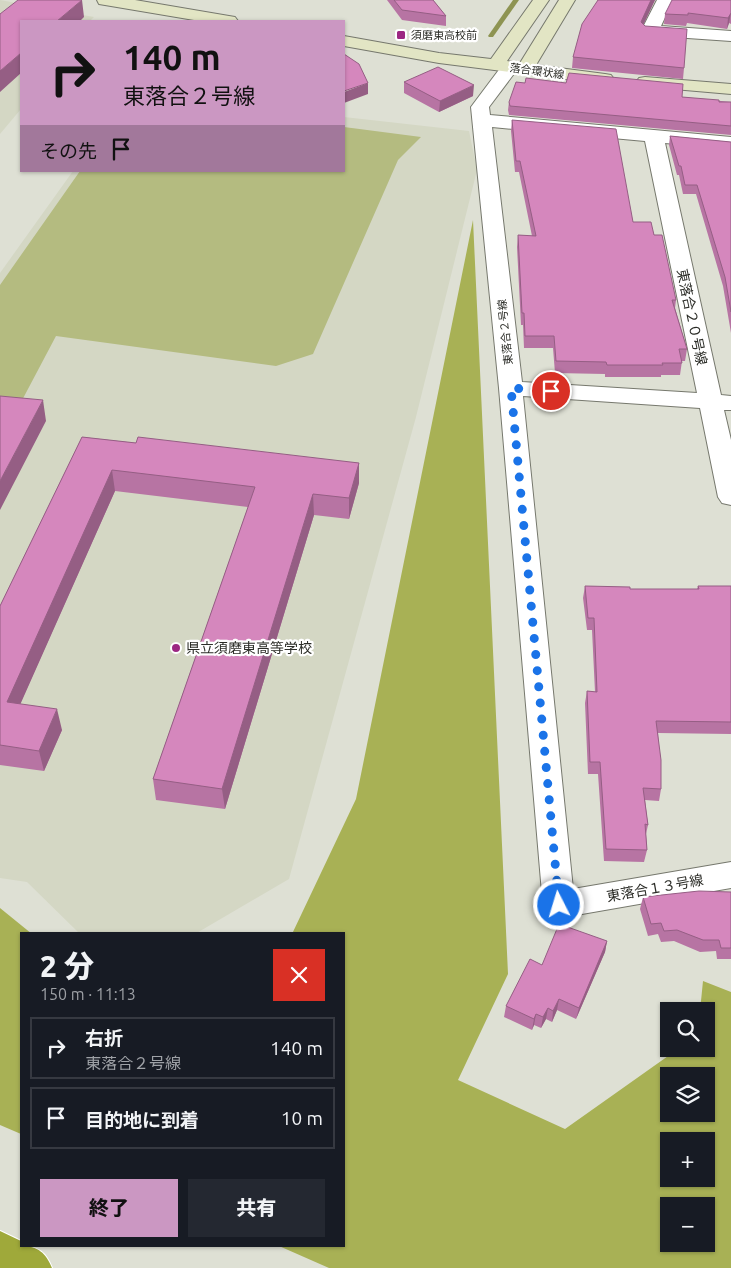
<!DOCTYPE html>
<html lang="ja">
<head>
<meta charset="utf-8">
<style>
	body { margin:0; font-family:Ubuntu,"Noto Sans JP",sans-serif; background:#242831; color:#f1f3f6; height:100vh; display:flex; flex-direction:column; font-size:19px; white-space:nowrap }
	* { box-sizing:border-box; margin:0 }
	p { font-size:16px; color:#9ea1a6 }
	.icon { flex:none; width:28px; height:28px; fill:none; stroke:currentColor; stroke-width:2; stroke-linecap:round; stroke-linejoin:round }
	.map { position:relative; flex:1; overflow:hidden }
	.details { position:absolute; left:20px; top:932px; width:325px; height:315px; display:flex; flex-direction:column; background:#171b24; border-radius:0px; box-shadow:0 1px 4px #0004 }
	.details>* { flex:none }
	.top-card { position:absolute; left:20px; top:20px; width:325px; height:152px; border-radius:0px; box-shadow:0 1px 4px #0004; background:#cb97c2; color:#111; overflow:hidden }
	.controls { position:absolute; left:660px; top:1002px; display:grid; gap:10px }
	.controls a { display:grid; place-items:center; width:55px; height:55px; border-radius:0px; background:#171b24; box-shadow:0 1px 4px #0004; font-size:25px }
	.pin { position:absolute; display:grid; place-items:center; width:42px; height:42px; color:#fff; margin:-21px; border:2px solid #fff; border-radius:50%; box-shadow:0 1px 5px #0007 }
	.me { position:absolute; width:55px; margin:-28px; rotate:355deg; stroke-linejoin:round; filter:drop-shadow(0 0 4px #0008) }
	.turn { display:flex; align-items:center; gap:18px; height:105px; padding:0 20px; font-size:22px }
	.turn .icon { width:65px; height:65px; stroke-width:2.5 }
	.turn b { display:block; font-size:35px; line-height:42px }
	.then { display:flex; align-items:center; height:48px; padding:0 20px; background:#0003; gap:10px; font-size:19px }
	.round { display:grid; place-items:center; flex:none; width:52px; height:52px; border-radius:0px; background:#242831 }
	.headline { display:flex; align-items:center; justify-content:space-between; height:85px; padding:0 20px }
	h1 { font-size:30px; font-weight:800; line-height:38px }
	.primary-button { display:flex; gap:10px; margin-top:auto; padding:10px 20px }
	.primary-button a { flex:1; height:58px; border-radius:0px; background:#cb97c2; color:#111; font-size:20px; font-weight:800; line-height:58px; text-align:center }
	.primary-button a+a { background:#242831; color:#f1f3f6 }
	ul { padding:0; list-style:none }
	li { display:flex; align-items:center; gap:15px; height:62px; margin:0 10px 8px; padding:0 10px; border:2px solid #363941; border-radius:0px }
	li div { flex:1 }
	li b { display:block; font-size:19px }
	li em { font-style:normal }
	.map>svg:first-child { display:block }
	.built { fill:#d4d7c4 }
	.green { fill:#b4bb80 }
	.forest { fill:#a8b155; fill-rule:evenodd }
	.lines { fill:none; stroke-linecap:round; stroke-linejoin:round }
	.stream { fill:#8e9452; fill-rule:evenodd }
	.street-casing { stroke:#76786d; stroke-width:2 }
	.secondary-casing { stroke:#76786d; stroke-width:2 }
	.highway-casing { stroke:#fff; stroke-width:2 }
	.street { fill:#fff; fill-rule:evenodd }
	.secondary { fill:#e2e5c4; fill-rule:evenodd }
	.highway { fill:#9fa93a; fill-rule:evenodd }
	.wall { fill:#b774a3 }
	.shaded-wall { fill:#955e84 }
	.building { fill:#d587bd; stroke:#955e84 }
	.route { stroke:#1a73e8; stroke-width:9; stroke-dasharray:0 16.2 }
	.poi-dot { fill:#9c2782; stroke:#fff; stroke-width:2 }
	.labels { text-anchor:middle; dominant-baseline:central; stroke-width:4.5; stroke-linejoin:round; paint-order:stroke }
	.far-poi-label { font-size:11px; fill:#2b2c27; stroke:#fff; text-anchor:start }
	.far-street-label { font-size:11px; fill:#2b2c27; stroke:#fff }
	.street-label { font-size:14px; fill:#2b2c27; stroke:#fff }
	.poi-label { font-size:14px; fill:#2b2c27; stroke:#fff; text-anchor:start }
</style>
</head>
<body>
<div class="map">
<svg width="731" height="1268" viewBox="0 0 731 1268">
	<rect width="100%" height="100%" fill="#dee0d4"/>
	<path class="built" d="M0 0 94 17 90 21H21V109L0 134Z
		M344 117 469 131 477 170 416 417 289 879 195 934H80L27 882 0 878V273L73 171H344Z"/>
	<path class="green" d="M344 127 421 137 398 160 313 354 276 366 56 336 19 406 0 404V285L80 171H344Z"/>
	<path class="forest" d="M473 220 508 974 458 1080 565 1129 678 1049H706V1011H700L703 981 731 992V1268H329L279 1246H344V934H292L356 799ZM669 1076H706V1114H669ZM669 1141H706V1179H669ZM669 1206H706V1244H669Z
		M0 908 32 934H21V1134L0 1125Z"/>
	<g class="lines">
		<path class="stream" d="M513 0H519L493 37H489L488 36Z"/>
		<g class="street-casing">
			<path id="street" d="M657 0H673L661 26 731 31V41L644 35 641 31Z
				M510 62 516 63 519 67 489 107 490 115 731 137V149L665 143 721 395 731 396V410H724L731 440V505L722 503 718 497 700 408 523 396 573 889 731 862V888L559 918 548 915 543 905 499 388 471 107 504 63ZM492 127 645 141 697 393 522 382Z"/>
		</g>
		<g class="secondary-casing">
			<path id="secondary" d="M97 0H135L229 16 235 17 238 21H200L105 5 99 4Z
				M533 0H549L507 61 520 63 559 0H575L536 65 605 74 611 75 614 79 611 83 605 84 439 63 344 46V36L439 53 491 59Z
				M645 77 731 84V94L639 86 636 82 639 78Z"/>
		</g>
		<g class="highway-casing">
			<path id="highway" d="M0 1231 21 1241V1246C38 1246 46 1253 52 1268H0Z"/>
		</g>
		<use href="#street" class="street"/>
		<use href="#secondary" class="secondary"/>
		<use href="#highway" class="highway"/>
	</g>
	<path class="wall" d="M387 0H433L446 16V26L402 20Z
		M598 0H655L643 24 684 68 683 79 572 68 573 57Z
		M731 0V24L729 23 727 29 687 23 686 26 664 24 665 14Z
		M404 82 473 96 439 112 404 93Z
		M682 97 731 102V135L509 115 508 110 509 102Z
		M512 120 633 222 654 235 676 300 675 308 687 349 685 361H682L680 375H661V377H605V374L555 373 553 348H524L523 325H521L517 247 518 235 532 236 519 172H515L511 131Z
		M670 136 731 142V333L723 286 696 194H683L679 175H677L669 145Z
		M82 437 136 443 359 463V483L349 519 314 515 225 809 156 800 153 779 248 507 115 491 20 704 62 730 44 771 0 765V606Z
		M585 586 630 589H697L698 586H731V734L658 733 661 789 659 801 645 800 648 825 646 834 647 850 644 862 604 861 598 774H588L585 703 587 691 595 692 592 630H587L583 598Z
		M731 892V959H717L716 951 700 952 674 941 661 942 658 934 648 936 640 909 643 897Z
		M607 941 605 952 576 1019 557 1010 552 1022 546 1019 541 1028 534 1025 532 1030 504 1017 506 1006 542 965Z"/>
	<path class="shaded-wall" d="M82 0 84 17 80 21H57Z
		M651 0H655L640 32 641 22Z
		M731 13 729 23 727 29 728 18Z
		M21 53V73L0 92V71Z
		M368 83V94L344 103V92Z
		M474 85 473 96 439 112 440 101Z
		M43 400 46 421 0 510V481Z
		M359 463V483L349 519V498Z
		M112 470 115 491 12 723 7 702Z
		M313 494 314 515 225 809 222 789Z
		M57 709 62 730 44 771 39 751Z
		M607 941 605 952 576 1019 579 1008Z
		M559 999 557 1010 552 1022 553 1011Z
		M548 1008 546 1019 541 1028 543 1017Z
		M536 1014 534 1025 532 1030 534 1019Z"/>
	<path class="building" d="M18 0H82L57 21H21V53L0 71V14Z
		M394 0H433L446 16 402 10Z
		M598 0H651L641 22 645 26 687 29 684 68 573 57 582 24Z
		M672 0H731V13L728 18 688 13V15L665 14Z
		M344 54 359 64 368 83 344 91Z
		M438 67 474 85 440 101 404 82Z
		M569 73 683 84 682 97 719 100V102H731V126L510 106 509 102 516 82 525 83 526 78 566 83Z
		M512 120 616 129 633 222H651L654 235H662L676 300H672L687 349H679L682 363H662L663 365H607L606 362 556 361 554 336H525L524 313H522L518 235 536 236 520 161H516Z
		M670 136 731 142V312L725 277 697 185H685L681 166H679Z
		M0 396 43 400 0 481Z
		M82 437 136 443 138 437 359 463 349 498 313 494 222 789 153 779 255 487 112 470 7 702 57 709 39 751 0 745V606Z
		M585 586 630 587V589H699L698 586H731V722L656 721 661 760V789L643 788 648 825 645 824 647 850 606 849 600 762H590L587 691 597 692 594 618H588Z
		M699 891 731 892V948H721L719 940H703L677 930 664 931 661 923 651 924 643 897Z
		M559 924 607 941 579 1008 559 999 553 1011 548 1008 543 1017 536 1014 534 1019 506 1006 530 959 542 965Z"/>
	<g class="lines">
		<path class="route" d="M551 391 511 388 559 905"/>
	</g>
	<g class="poi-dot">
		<rect x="396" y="30" width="10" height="10" rx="2.5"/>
		<circle cx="176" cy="648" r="5"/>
	</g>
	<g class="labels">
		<g class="far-poi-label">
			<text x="411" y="35">須磨東高校前</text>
		</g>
		<g class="far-street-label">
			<text transform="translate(537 71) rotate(8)">落合環状線</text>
			<text transform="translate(505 332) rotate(-96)">東落合２号線</text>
		</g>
		<g class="street-label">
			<text transform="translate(692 317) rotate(78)">東落合２０号線</text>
			<text transform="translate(655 888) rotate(-10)">東落合１３号線</text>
		</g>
		<g class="poi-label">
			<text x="186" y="648">県立須磨東高等学校</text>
		</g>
	</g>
</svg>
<div class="controls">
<a><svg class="icon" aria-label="search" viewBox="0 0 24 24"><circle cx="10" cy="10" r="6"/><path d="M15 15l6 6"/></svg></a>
<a><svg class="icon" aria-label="layers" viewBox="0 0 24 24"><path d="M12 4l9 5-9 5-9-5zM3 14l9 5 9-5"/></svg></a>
<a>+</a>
<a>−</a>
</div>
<div class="pin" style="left:551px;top:391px;background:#d93025"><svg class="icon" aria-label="arrive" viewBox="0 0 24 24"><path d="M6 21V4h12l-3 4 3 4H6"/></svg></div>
<svg class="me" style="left:559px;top:905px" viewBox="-20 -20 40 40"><circle r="17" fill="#1a73e8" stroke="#fff" stroke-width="3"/><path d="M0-11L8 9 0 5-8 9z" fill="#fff"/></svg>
<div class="top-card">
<div class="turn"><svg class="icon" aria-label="right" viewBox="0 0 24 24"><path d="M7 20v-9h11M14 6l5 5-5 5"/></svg><div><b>140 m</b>東落合２号線</div></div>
<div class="then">その先<svg class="icon" aria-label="arrive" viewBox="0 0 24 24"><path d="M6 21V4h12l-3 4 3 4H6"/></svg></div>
</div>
<section class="details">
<div class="headline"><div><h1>2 分</h1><p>150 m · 11:13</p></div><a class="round" style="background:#d93025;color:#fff"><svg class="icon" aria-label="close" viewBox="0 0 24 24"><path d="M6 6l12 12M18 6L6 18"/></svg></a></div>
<ul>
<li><svg class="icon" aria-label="right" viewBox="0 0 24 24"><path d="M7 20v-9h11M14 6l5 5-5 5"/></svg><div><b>右折</b><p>東落合２号線</p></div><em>140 m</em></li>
<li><svg class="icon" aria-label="arrive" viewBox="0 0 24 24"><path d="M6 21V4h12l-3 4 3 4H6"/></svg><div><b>目的地に到着</b></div><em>10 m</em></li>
</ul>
<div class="primary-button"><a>終了</a><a>共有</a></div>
</section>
</div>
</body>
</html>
